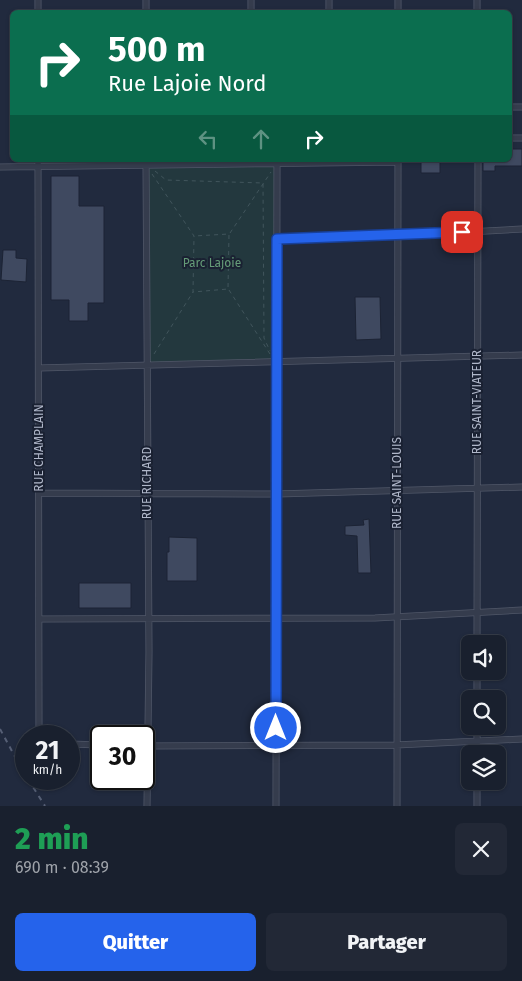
<!DOCTYPE html>
<html lang="fr">
<head>
<meta charset="utf-8">
<style>
	body { margin:0; font-family:"Fira Sans",sans-serif; background:#222836; color:#f1f3f6; height:100vh; display:flex; flex-direction:column; font-size:19px; white-space:nowrap }
	* { box-sizing:border-box; margin:0 }
	p { font-size:16px; color:#9fa3aa }
	.icon { flex:none; width:28px; height:28px; fill:none; stroke:currentColor; stroke-width:2; stroke-linecap:round; stroke-linejoin:round }
	.map { position:relative; height:806px; overflow:hidden }
	.panel { display:flex; flex-direction:column; background:#19202e; flex:1 }
	.panel>* { flex:none }
	.hud { position:absolute; left:10px; top:10px; width:502px; height:152px; border-radius:8px; box-shadow:0 1px 4px #0004,0 0 0 1px #373e4a; background:#0b6e4f; color:#fff; overflow:hidden }
	.controls { position:absolute; left:461px; top:635px; display:grid; gap:10px }
	.controls a { display:grid; place-items:center; width:45px; height:45px; border-radius:8px; background:#19202e; box-shadow:0 1px 4px #0004,0 0 0 1px #373e4a; font-size:25px }
	.speed { position:absolute; left:15px; top:725px; display:flex; gap:10px; font-size:25px; font-weight:700; text-align:center }
	.speed>* { display:grid; place-content:center; width:65px; height:65px; border-radius:50%; background:#19202e; box-shadow:0 1px 4px #0004,0 0 0 1px #373e4a; line-height:1 }
	.speed small { font-size:12px; font-weight:400 }
	.speed .limit { border:2px solid #111; border-radius:8px; background:#fff; color:#111 }
	.pin { position:absolute; display:grid; place-items:center; width:42px; height:42px; color:#fff; margin:-21px; border-radius:10px; box-shadow:0 2px 8px #0006 }
	.me { position:absolute; width:55px; margin:-28px; rotate:0deg; stroke-linejoin:round; filter:drop-shadow(0 0 4px #0008) }
	.turn { display:flex; align-items:center; gap:18px; height:105px; padding:0 15px; font-size:22px }
	.turn .icon { width:65px; height:65px; stroke-width:2.5 }
	.turn b { display:block; font-size:35px; line-height:42px }
	.lanes { display:flex; align-items:center; height:48px; padding:0 15px; background:#0003; justify-content:center; gap:25px; direction:ltr }
	.lanes .off { opacity:.35 }
	.round { display:grid; place-items:center; flex:none; width:52px; height:52px; border-radius:8px; background:#222836 }
	.overview { display:flex; align-items:center; justify-content:space-between; height:85px; padding:0 15px }
	h1 { font-size:30px; font-weight:800; line-height:38px; color:#1e9e55 }
	.cta { display:flex; gap:10px; margin-top:auto; padding:10px 15px }
	.cta a { flex:1; height:58px; border-radius:8px; background:#2563eb; color:#fff; font-size:20px; font-weight:800; line-height:58px; text-align:center }
	.cta a+a { background:#222836; color:#f1f3f6 }
	.map>svg:first-child { display:block }
	.green { fill:#23383e }
	.building { fill:#3f4960; stroke:#1c2334 }
	.lines { fill:none; stroke-linecap:round; stroke-linejoin:round }
	.minor-casing { stroke:#505768; stroke-width:7 }
	.path { stroke:#41555c; stroke-width:1; stroke-dasharray:4 4; stroke-linecap:butt }
	.minor { stroke:#353c4d; stroke-width:5.5 }
	.rail { stroke:#565f75; stroke-width:2; stroke-dasharray:5 5; stroke-linecap:butt }
	.route-casing { stroke:#184099; stroke-width:12 }
	.route { stroke:#2563eb; stroke-width:9 }
	.labels { text-anchor:middle; dominant-baseline:central; stroke-width:4; stroke-linejoin:round; paint-order:stroke }
	.park-label { font-size:12px; fill:#659c78; stroke:#1a2132 }
	.street-label { font-size:12px; fill:#b0b7c9; stroke:#1a2132 }
</style>
</head>
<body>
<div class="map">
<svg width="522" height="806" viewBox="0 0 522 806">
	<rect width="100%" height="100%" fill="#212a3e"/>
	<path class="green" d="M277 163 276 363 147 365 146 165Z"/>
	<path class="building" d="M510 149H522V166H495V171H483V160H510Z
		M421 160H440V173H421Z
		M51 176H79V206H104V303H88V321H69V300H51Z
		M3 250H16V258L27 259 26 282 1 280Z
		M355 297H380L381 339 356 340Z
		M369 519 371 573H358L357 536 345 535V526L364 525 363 520Z
		M169 537 197 538V581H167V552H169Z
		M79 583H131V608H79Z"/>
	<g class="lines">
		<g class="minor-casing">
			<path id="minor" d="M38 0V12
				M251 0V12
				M329 0V12
				M398 0V12
				M477 0V12
				M146 12V0
				M510 107H522
				M510 138H522
				M38 160 39 736
				M146 160 149 652 147 806
				M0 167 398 162
				M277 239 393 236 522 229
				M39 368 522 355
				M39 493 277 494 522 487
				M39 619 375 618 522 610
				M477 644 478 160
				M477 699V671
				M69 744 101 745
				M144 746 396 745 522 739
				M477 754V726
				M276 806 277 163
				M397 806 398 160
				M477 806V781"/>
		</g>
		<path class="path" d="M155 171 166 180 263 183 264 338 270 351
			M152 174 194 236 193 292 228 289 229 234 194 236
			M230 233 271 172
			M229 290 270 354
			M154 354 193 292"/>
		<use href="#minor" class="minor"/>
		<path class="rail" d="M0 729 26 777
			M28 779 45 806"/>
	</g>
	<g class="lines">
		<g class="route-casing">
			<path id="route" d="M276 728 277 239 462 232"/>
		</g>
		<use href="#route" class="route"/>
	</g>
	<g class="labels">
		<g class="park-label">
			<text x="212" y="263">Parc Lajoie</text>
		</g>
		<g class="street-label">
			<text transform="translate(477 402) rotate(-90)">RUE SAINT-VIATEUR</text>
			<text transform="translate(39 448) rotate(-90)">RUE CHAMPLAIN</text>
			<text transform="translate(147 483) rotate(-90)">RUE RICHARD</text>
			<text transform="translate(397 483) rotate(-90)">RUE SAINT-LOUIS</text>
		</g>
	</g>
</svg>
<div class="controls">
<a><svg class="icon" aria-label="sound" viewBox="0 0 24 24"><path d="M4 9h4l5-4v14l-5-4H4zM17 9q2 3 0 6"/></svg></a>
<a><svg class="icon" aria-label="search" viewBox="0 0 24 24"><circle cx="10" cy="10" r="6"/><path d="M15 15l6 6"/></svg></a>
<a><svg class="icon" aria-label="layers" viewBox="0 0 24 24"><path d="M12 4l9 5-9 5-9-5zM3 14l9 5 9-5"/></svg></a>
</div>
<div class="speed"><div>21<small>km/h</small></div><div class="limit">30</div></div>
<div class="pin" style="left:462px;top:232px;background:#d93025"><svg class="icon" aria-label="arrive" viewBox="0 0 24 24"><path d="M6 21V4h12l-3 4 3 4H6"/></svg></div>
<svg class="me" style="left:276px;top:728px" viewBox="-20 -20 40 40"><circle r="17" fill="#2563eb" stroke="#fff" stroke-width="3"/><path d="M0-11L8 9 0 5-8 9z" fill="#fff"/></svg>
<div class="hud">
<div class="turn"><svg class="icon" aria-label="right" viewBox="0 0 24 24"><path d="M7 20v-9h11M14 6l5 5-5 5"/></svg><div><b>500 m</b>Rue Lajoie Nord</div></div>
<div class="lanes"><svg class="icon off" aria-label="left" viewBox="0 0 24 24"><path d="M17 20v-9H6M10 6l-5 5 5 5"/></svg><svg class="icon off" aria-label="ahead" viewBox="0 0 24 24"><path d="M12 20V5M6 11l6-6 6 6"/></svg><svg class="icon" aria-label="right" viewBox="0 0 24 24"><path d="M7 20v-9h11M14 6l5 5-5 5"/></svg></div>
</div>
</div>
<section class="panel">
<div class="overview"><div><h1>2 min</h1><p>690 m · 08:39</p></div><a class="round"><svg class="icon" aria-label="close" viewBox="0 0 24 24"><path d="M6 6l12 12M18 6L6 18"/></svg></a></div>
<div class="cta"><a>Quitter</a><a>Partager</a></div>
</section>
</body>
</html>
